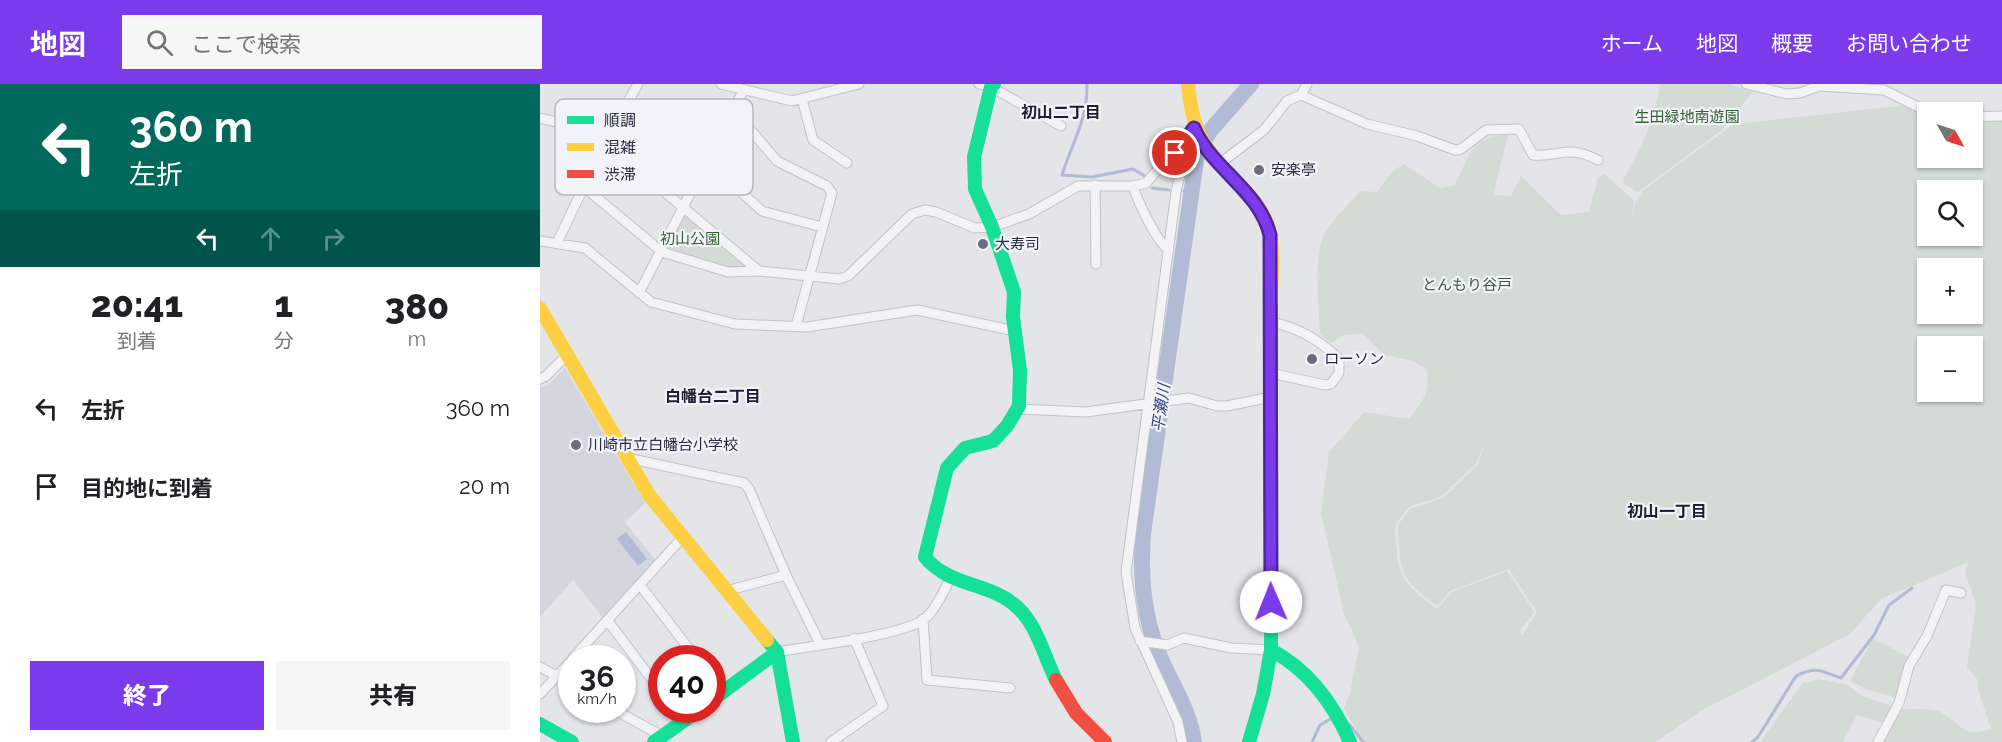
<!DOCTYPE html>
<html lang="ja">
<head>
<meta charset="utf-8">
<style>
	body { margin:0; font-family:Raleway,"Noto Sans JP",sans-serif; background:#f6f6f6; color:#202124; height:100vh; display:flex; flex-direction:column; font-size:22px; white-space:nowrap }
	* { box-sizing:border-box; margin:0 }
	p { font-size:20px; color:#757577 }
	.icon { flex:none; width:33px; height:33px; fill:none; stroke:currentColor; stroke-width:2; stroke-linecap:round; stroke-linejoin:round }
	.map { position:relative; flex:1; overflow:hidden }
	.side { display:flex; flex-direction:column; background:#fff; width:540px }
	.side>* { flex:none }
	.top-card { background:#00695c; color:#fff; overflow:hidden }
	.needle { width:39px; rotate:129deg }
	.fabs { position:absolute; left:1377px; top:18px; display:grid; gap:12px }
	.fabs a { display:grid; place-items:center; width:66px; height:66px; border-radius:0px; background:#fff; box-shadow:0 2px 4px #0004; font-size:30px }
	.speed { position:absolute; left:18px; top:561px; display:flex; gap:12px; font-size:30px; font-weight:700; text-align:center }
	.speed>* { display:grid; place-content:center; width:78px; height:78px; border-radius:50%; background:#fff; box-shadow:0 2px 4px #0004; line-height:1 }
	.speed small { font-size:15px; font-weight:400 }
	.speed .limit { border:9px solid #d22; background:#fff; color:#111 }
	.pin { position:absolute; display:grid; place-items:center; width:51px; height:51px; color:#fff; margin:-26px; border:3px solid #fff; border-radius:50%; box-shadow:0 2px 6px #0007 }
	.me { position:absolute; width:66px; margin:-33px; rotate:359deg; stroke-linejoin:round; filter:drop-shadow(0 0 4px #0008) }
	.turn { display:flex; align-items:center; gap:21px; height:126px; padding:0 30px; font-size:27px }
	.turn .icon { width:78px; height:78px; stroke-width:2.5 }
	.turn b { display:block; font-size:42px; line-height:51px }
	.lanes { display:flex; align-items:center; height:57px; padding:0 30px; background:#0003; justify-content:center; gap:30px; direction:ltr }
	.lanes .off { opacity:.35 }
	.eta { display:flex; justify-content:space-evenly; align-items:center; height:102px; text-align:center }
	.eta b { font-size:36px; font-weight:800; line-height:42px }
	.cta { display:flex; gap:12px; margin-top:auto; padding:12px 30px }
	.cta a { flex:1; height:69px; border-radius:0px; background:#7c3aed; color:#fff; font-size:24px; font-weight:800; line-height:69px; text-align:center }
	.cta a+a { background:#f6f6f6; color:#202124 }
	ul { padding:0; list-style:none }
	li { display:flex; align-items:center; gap:18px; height:78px; padding:0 30px }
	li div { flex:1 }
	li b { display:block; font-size:22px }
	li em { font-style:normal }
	header { display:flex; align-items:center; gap:36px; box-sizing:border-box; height:84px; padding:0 30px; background:#7c3aed; color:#fff }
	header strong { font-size:28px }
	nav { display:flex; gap:33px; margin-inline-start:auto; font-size:21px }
	.search { width:420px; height:54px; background:#f6f6f6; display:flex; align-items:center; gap:15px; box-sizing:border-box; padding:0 21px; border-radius:0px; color:#757577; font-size:22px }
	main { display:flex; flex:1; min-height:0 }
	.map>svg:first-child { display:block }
	.built { fill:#d4d6de }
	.green { fill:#d2dcd4; fill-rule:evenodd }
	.water { fill:#b1bbd5 }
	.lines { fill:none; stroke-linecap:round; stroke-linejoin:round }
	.stream { stroke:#b1bbd5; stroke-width:3 }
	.river { stroke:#b1bbd5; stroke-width:16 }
	.street-casing { stroke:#c1c2c7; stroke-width:11 }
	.street { stroke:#f3f3f6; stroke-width:9 }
	.fast { stroke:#16e098; stroke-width:14 }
	.slow { stroke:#ffcf43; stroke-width:14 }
	.jam { stroke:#f24e42; stroke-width:14 }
	.route-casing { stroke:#51269a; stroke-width:15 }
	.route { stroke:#7c3aed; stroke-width:10 }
	.poi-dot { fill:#6a6d7e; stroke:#f2f3f8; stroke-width:2 }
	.labels { text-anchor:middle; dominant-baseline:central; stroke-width:4.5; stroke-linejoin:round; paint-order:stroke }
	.park-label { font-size:15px; fill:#356036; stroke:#f2f3f8 }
	.poi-label { font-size:15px; fill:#292d44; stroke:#f2f3f8; text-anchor:start }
	.neighbourhood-label { font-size:16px; font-weight:bold; fill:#1b1e35; stroke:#f2f3f8 }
	.water-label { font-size:16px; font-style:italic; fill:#31427a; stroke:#f2f3f8 }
	.key { fill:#f2f3f8; stroke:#b6b8c2; stroke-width:1.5 }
	.key-label { font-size:16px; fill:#292d44 }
</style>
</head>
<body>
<header>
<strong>地図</strong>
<div class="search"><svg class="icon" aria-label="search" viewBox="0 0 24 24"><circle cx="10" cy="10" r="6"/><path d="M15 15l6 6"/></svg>ここで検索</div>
<nav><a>ホーム</a><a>地図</a><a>概要</a><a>お問い合わせ</a></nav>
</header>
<main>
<section class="side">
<div class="top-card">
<div class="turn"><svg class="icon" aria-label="left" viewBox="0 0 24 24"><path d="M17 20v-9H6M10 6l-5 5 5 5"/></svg><div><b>360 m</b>左折</div></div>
<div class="lanes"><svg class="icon" aria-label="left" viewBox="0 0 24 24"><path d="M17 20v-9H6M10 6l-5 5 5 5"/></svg><svg class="icon off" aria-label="ahead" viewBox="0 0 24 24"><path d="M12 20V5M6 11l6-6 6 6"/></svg><svg class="icon off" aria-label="right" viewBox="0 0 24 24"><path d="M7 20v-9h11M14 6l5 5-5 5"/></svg></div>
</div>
<div class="eta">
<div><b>20:41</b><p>到着</p></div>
<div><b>1</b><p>分</p></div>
<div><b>380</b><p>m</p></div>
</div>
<ul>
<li><svg class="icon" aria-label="left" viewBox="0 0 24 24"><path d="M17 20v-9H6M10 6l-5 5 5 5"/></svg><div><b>左折</b></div><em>360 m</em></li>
<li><svg class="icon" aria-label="arrive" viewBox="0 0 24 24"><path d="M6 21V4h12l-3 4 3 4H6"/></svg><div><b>目的地に到着</b></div><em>20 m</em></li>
</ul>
<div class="cta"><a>終了</a><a>共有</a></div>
</section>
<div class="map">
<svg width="1462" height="658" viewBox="0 0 1462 658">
	<rect width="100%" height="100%" fill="#e4e5e9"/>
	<path class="built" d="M25 284 105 419 85 438 116 477 64 535 33 496 0 533V304L9 300Z"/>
	<path class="green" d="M1120 0H1189L1213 8 1182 46 1098 108 1084 100 1083 96C1101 65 1114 36 1120 0Z
		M1367 21 1387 32 1388 74H1432L1433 36 1462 35V658H1342L1360 625C1371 626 1393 623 1402 629 1425 642 1420 654 1451 645L1438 605V596L1427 584 1436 520 1425 488 1429 478 1341 515 1310 550 1159 628 1116 658H823L804 624 810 609 819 562 804 530 781 428 789 368 824 328 869 335C883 317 891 308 886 285L873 277 844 271 823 249 804 251 791 259 780 250C779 224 772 168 786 147 795 133 809 120 820 107L837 108 854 86 864 80 900 104 915 101C930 71 930 53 968 51L953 111 971 112 981 92 1021 131 1049 128 1058 94 1065 90 1094 117 1091 138 1096 118 1103 106 1194 40ZM1388 106H1432V152H1388ZM1388 184H1432V230H1388ZM1388 262H1432V308H1388ZM944 361 938 381 903 414 870 425 858 441C861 489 858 492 897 522L910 507 969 485 997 528 982 552 980 546 994 528 967 487 912 508 897 525C856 494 858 491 855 441L869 423 902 412 936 379Z
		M144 131H147L206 181 204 184 183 182 129 166 128 162Z
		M1333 554 1372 575 1357 614 1328 606 1310 597Z
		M1280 595 1308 601 1322 612 1352 622 1343 639 1317 631 1303 658H1220L1263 599Z"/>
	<path class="water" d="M86 448 107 475 98 482 77 455Z"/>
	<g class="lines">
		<path class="stream" d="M547 0C548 35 532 59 522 91L552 93 593 85 605 92
			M612 104 629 106
			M644 107H651
			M809 640 823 658
			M772 658 780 641 794 633
			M1212 658 1218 653 1256 592C1278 581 1282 588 1301 594L1334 551 1349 521 1372 504"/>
		<path class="river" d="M654 658C650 627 632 601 620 573 603 532 600 493 603 450L657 69 670 47 711 0"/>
		<g class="street-casing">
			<path id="street" d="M181 0 252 17 319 0
				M439 0 451 3 521 42
				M1206 0 1247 10 1260 9 1279 2 1344 6 1388 28
				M761 11 827 40 877 52 915 66 921 65 946 46 979 45 993 71C1022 73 1026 60 1058 76
				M262 15 273 56 307 79
				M191 30 214 50 237 77 287 102 292 109 256 242
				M1432 33 1462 32
				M0 34 37 43 65 58 219 187
				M168 78 222 127 282 143
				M679 80 724 46 747 17 761 11 767 0
				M555 101 556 180
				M593 102C598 118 616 157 629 166
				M44 103 122 168 188 188 219 187 299 195 308 192 372 130 385 126 396 128 435 144 452 143 489 130 538 102H593L606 99 654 44
				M0 157 45 164 111 218 195 240 267 243 377 226 475 247
				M17 159 65 58 98 0
				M99 209 203 7
				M731 238C759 244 778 255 799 275V289L791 300 785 301 731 289
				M0 295 6 292 26 272
				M478 325 546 328 649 314 677 322H687L731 313
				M87 374 204 399 209 405 246 491 280 560
				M100 501 156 574
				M186 507 246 491
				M383 535 387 596 470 604
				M68 537 122 609
				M600 557 627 561 644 554 691 564 731 566
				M237 568C270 562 359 552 383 536 396 526 403 508 411 493
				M33 574 142 454
				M0 583 32 600
				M172 597 182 609
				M0 610 32 576
				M75 626 122 652
				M134 626 143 638
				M291 658 343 622 314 554
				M642 658 638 638 595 544 586 488 636 108 648 56
				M1338 658 1359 619 1369 582 1387 552 1406 506 1421 509"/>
		</g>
		<use href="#street" class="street"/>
		<path class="fast" d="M454 0 451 3 434 73 435 105 452 143 474 208 473 233 480 286 479 322 467 342 453 357 425 364 407 384 385 473C409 503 450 498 477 523 497 541 504 572 516 596
			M227 556 237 568 253 658
			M731 566C769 586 793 619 810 658
			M172 616 237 568
			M0 640 32 658
			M114 658 159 626
			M709 658 723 610 731 566V218"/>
		<path class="slow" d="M648 0C650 20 653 39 663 57 679 87 712 105 726 136 736 159 731 193 731 218
			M0 224 109 411 227 556"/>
		<path class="jam" d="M516 596 536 629 565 658"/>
	</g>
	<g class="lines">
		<g class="route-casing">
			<path id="route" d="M635 69 654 44C672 85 719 106 730 151L731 518"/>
		</g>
		<use href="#route" class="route"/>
	</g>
	<g class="poi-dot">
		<circle cx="719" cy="86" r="6"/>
		<circle cx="443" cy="160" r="6"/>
		<circle cx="772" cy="275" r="6"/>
		<circle cx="36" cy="361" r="6"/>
	</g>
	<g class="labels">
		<g class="park-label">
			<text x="1147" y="33">生田緑地南遊園</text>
			<text x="150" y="155">初山公園</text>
			<text x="927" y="201">とんもり谷戸</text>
		</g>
		<g class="poi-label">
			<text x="731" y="86">安楽亭</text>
			<text x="455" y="160">大寿司</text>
			<text x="784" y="275">ローソン</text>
			<text x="48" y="361">川崎市立白幡台小学校</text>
		</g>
		<g class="neighbourhood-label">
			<text x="521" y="28">初山二丁目</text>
			<text x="173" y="312">白幡台二丁目</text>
			<text x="1127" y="427">初山一丁目</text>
		</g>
		<g class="water-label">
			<text transform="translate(621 324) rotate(-82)">平瀬川</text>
		</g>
	</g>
	<rect x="15" y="15" width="198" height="96" rx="9" class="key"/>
	<rect x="27" y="32" width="27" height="8" fill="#16e098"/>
	<rect x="27" y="59" width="27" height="8" fill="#ffcf43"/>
	<rect x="27" y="86" width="27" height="8" fill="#f24e42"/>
	<g class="key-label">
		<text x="64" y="42">順調</text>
		<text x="64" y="69">混雑</text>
		<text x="64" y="96">渋滞</text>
	</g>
</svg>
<div class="fabs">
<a><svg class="needle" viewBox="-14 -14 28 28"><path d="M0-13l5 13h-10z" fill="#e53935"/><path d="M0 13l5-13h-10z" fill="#757577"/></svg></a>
<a><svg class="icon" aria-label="search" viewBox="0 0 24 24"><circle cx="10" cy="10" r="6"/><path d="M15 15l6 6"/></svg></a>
<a>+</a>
<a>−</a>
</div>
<div class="speed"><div>36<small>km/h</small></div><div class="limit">40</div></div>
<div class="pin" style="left:635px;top:69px;background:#d93025"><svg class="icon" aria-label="arrive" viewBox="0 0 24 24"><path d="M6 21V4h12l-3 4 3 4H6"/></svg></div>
<svg class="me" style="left:731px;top:518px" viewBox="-20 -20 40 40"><circle r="19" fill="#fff"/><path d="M0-13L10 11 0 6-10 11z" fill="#7c3aed"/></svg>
</div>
</main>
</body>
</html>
